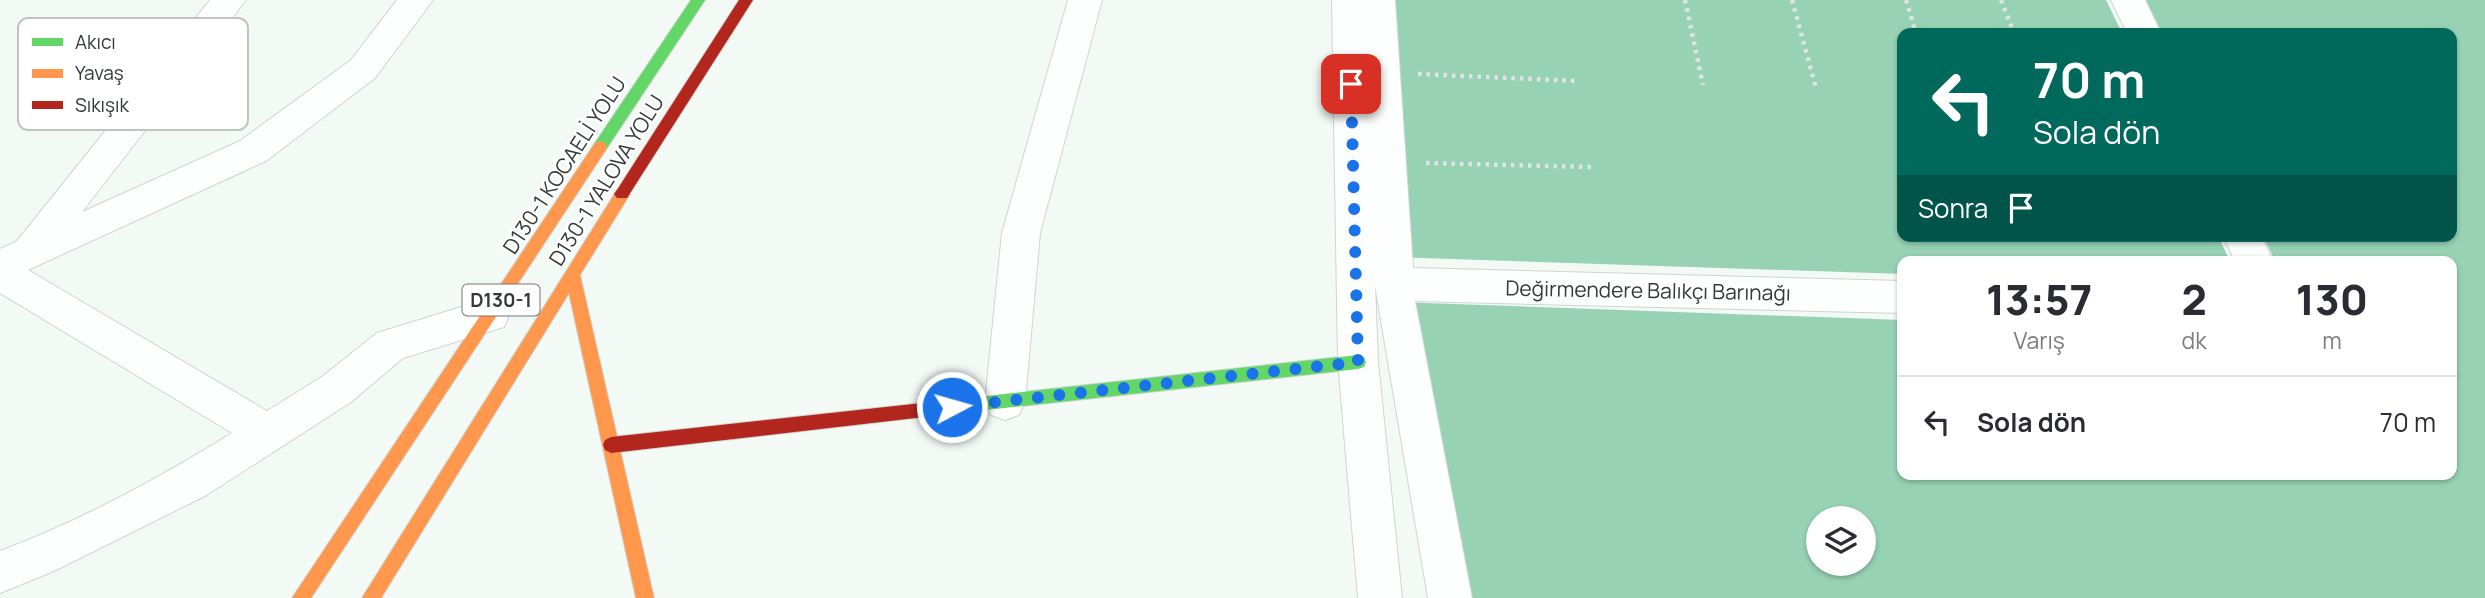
<!DOCTYPE html>
<html lang="tr">
<head>
<meta charset="utf-8">
<style>
	body { margin:0; font-family:Manrope,sans-serif; background:#f2f2f3; color:#2b2b33; height:100vh; display:flex; flex-direction:column; font-size:26px; white-space:nowrap }
	* { box-sizing:border-box; margin:0 }
	p { font-size:23px; color:#7c7c81 }
	.icon { flex:none; width:38px; height:38px; fill:none; stroke:currentColor; stroke-width:2; stroke-linecap:round; stroke-linejoin:round }
	.map { position:relative; flex:1; overflow:hidden }
	.details { position:absolute; left:1897px; top:256px; width:560px; height:224px; display:flex; flex-direction:column; background:#fff; border-radius:14px; box-shadow:0 2px 5px #0004 }
	.details>* { flex:none }
	.banner { position:absolute; left:1897px; top:28px; width:560px; height:214px; border-radius:14px; box-shadow:0 2px 5px #0004; background:#00695c; color:#fff; overflow:hidden }
	.controls { position:absolute; left:1806px; top:506px; display:grid; gap:14px }
	.controls a { display:grid; place-items:center; width:70px; height:70px; border-radius:50%; background:#fff; box-shadow:0 2px 5px #0004; font-size:35px }
	.pin { position:absolute; display:grid; place-items:center; width:60px; height:60px; color:#fff; margin:-30px; border-radius:14px; box-shadow:0 4px 10px #0006 }
	.me { position:absolute; width:77px; margin:-38px; rotate:84deg; stroke-linejoin:round; filter:drop-shadow(0 0 5px #0008) }
	.turn { display:flex; align-items:center; gap:24px; height:147px; padding:0 21px; font-size:32px }
	.turn .icon { width:91px; height:91px; stroke-width:2.5 }
	.turn b { display:block; font-size:49px; line-height:60px }
	.then { display:flex; align-items:center; height:66px; padding:0 21px; background:#0003; gap:14px; font-size:26px }
	.eta { display:flex; justify-content:space-evenly; align-items:center; height:119px; text-align:center }
	.eta b { font-size:42px; font-weight:800; line-height:49px }
	ul { padding:0; list-style:none }
	li { display:flex; align-items:center; gap:21px; height:91px; padding:0 21px; border-top:2px solid #e1e1e2 }
	li div { flex:1 }
	li b { display:block; font-size:26px }
	li em { font-style:normal }
	.map>svg:first-child { display:block }
	.water { fill:#97d2b4; fill-rule:evenodd }
	.lines { fill:none; stroke-linecap:round; stroke-linejoin:round }
	.street-casing { stroke:#cfd5d1; stroke-width:2 }
	.fast-casing { stroke:#cfd5d1; stroke-width:2 }
	.slow-casing { stroke:#cfd5d1; stroke-width:2 }
	.jam-casing { stroke:#cfd5d1; stroke-width:2 }
	.path { stroke:#e1e4e2; stroke-width:4.5; stroke-dasharray:3.5 5; stroke-linecap:butt }
	.street { fill:#fdfefe; fill-rule:evenodd }
	.fast { fill:#63d668; fill-rule:evenodd }
	.slow { fill:#ff974d; fill-rule:evenodd }
	.jam { fill:#b3261e; fill-rule:evenodd }
	.route { stroke:#1a73e8; stroke-width:12; stroke-dasharray:0 21.6 }
	.labels { text-anchor:middle; dominant-baseline:central; stroke-width:5; stroke-linejoin:round; paint-order:stroke }
	.shield { fill:#fff; stroke:#727573; stroke-width:2 }
	.shield-label { font-size:19px; font-weight:bold; fill:#353a37 }
	.street-label { font-size:21px; fill:#353a37; stroke:#fff }
	.key { fill:#fff; stroke:#c2c4c3; stroke-width:2 }
	.key-label { font-size:19px; fill:#353a37 }
</style>
</head>
<body>
<div class="map">
<svg width="2485" height="598" viewBox="0 0 2485 598">
	<rect width="100%" height="100%" fill="#f3faf6"/>
	<path class="water" d="M1378 0H2106L2122 33H1902V236H2218L2230 261H1902V274L1392 257Z
		M2146 0H2485V598H1451L1396 302 1902 320V474H2452V261H2275L2263 236H2452V33H2162ZM1818 518H1864V564H1818Z"/>
	<g class="lines">
		<g class="street-casing">
			<path id="street" d="M210 0H246L82 212 240 141 351 60 397 0H433L375 78 266 161 28 270 267 411 323 376 377 333 490 298 504 303 509 315 504 327 403 358 351 402 205 496 54 571 0 593V551C81 521 159 478 232 433L0 293V249L17 241Z
				M1068 0H1102L1040 233 1025 402 1019 415 1005 420 991 415 985 402 1002 233Z
				M1332 0H1395L1413 268 1902 281V313L1415 301 1472 598H1428L1375 285 1378 362 1402 598H1358L1338 362Z
				M2111 0H2145L2161 33H2127Z
				M2223 236H2261L2273 261H2235Z"/>
		</g>
		<g class="fast-casing">
			<path id="fast" d="M691 0H705L605 151H595L593 147 595 143Z
				M1358 355 1364 357 1366 362 1364 367 1358 369 950 414 944 412 942 407 944 402 950 400Z"/>
		</g>
		<g class="slow-casing">
			<path id="slow" d="M600 141 605 143 607 147 605 151 311 598H292L595 143Z
				M622 188 630 194 580 275 654 598H636L569 293 381 598H362L617 190Z"/>
		</g>
		<g class="jam-casing">
			<path id="jam" d="M739 0H753L627 198H617L614 194 617 190Z
				M950 400 956 402 958 407 956 412 950 414 611 453 605 450 603 445 605 440 611 437Z"/>
		</g>
		<path class="path" d="M1685 0 1703 85
			M1792 0 1816 88
			M1906 0 1916 33
			M2001 0 2014 33
			M1418 74 1578 81
			M1426 163 1591 167"/>
		<use href="#street" class="street"/>
		<use href="#fast" class="fast"/>
		<use href="#slow" class="slow"/>
		<use href="#jam" class="jam"/>
	</g>
	<g class="lines">
		<path class="route" d="M952 407 1358 362 1351 84"/>
	</g>
	<g class="labels">
		<rect class="shield" x="462.5" y="284.5" width="77" height="31" rx="5"/>
		<g class="shield-label">
			<text x="501" y="300">D130-1</text>
		</g>
		<g class="street-label">
			<text transform="translate(564 165) rotate(-57)">D130-1 KOCAELİ YOLU</text>
			<text transform="translate(606 180) rotate(-58)">D130-1 YALOVA YOLU</text>
			<text transform="translate(1648 290) rotate(1)">Değirmendere Balıkçı Barınağı</text>
		</g>
	</g>
	<rect x="18" y="18" width="230" height="112" rx="10" class="key"/>
	<rect x="32" y="38" width="31" height="8" fill="#63d668"/>
	<rect x="32" y="69" width="31" height="9" fill="#ff974d"/>
	<rect x="32" y="101" width="31" height="8" fill="#b3261e"/>
	<g class="key-label">
		<text x="75" y="49">Akıcı</text>
		<text x="75" y="80">Yavaş</text>
		<text x="75" y="112">Sıkışık</text>
	</g>
</svg>
<div class="controls">
<a><svg class="icon" aria-label="layers" viewBox="0 0 24 24"><path d="M12 4l9 5-9 5-9-5zM3 14l9 5 9-5"/></svg></a>
</div>
<div class="pin" style="left:1351px;top:84px;background:#d93025"><svg class="icon" aria-label="arrive" viewBox="0 0 24 24"><path d="M6 21V4h12l-3 4 3 4H6"/></svg></div>
<svg class="me" style="left:952px;top:407px" viewBox="-20 -20 40 40"><circle r="17" fill="#1a73e8" stroke="#fff" stroke-width="3"/><path d="M0-11L8 9 0 5-8 9z" fill="#fff"/></svg>
<div class="banner">
<div class="turn"><svg class="icon" aria-label="left" viewBox="0 0 24 24"><path d="M17 20v-9H6M10 6l-5 5 5 5"/></svg><div><b>70 m</b>Sola dön</div></div>
<div class="then">Sonra<svg class="icon" aria-label="arrive" viewBox="0 0 24 24"><path d="M6 21V4h12l-3 4 3 4H6"/></svg></div>
</div>
<section class="details">
<div class="eta">
<div><b>13:57</b><p>Varış</p></div>
<div><b>2</b><p>dk</p></div>
<div><b>130</b><p>m</p></div>
</div>
<ul>
<li><svg class="icon" aria-label="left" viewBox="0 0 24 24"><path d="M17 20v-9H6M10 6l-5 5 5 5"/></svg><div><b>Sola dön</b></div><em>70 m</em></li>
</ul>
</section>
</div>
</body>
</html>
